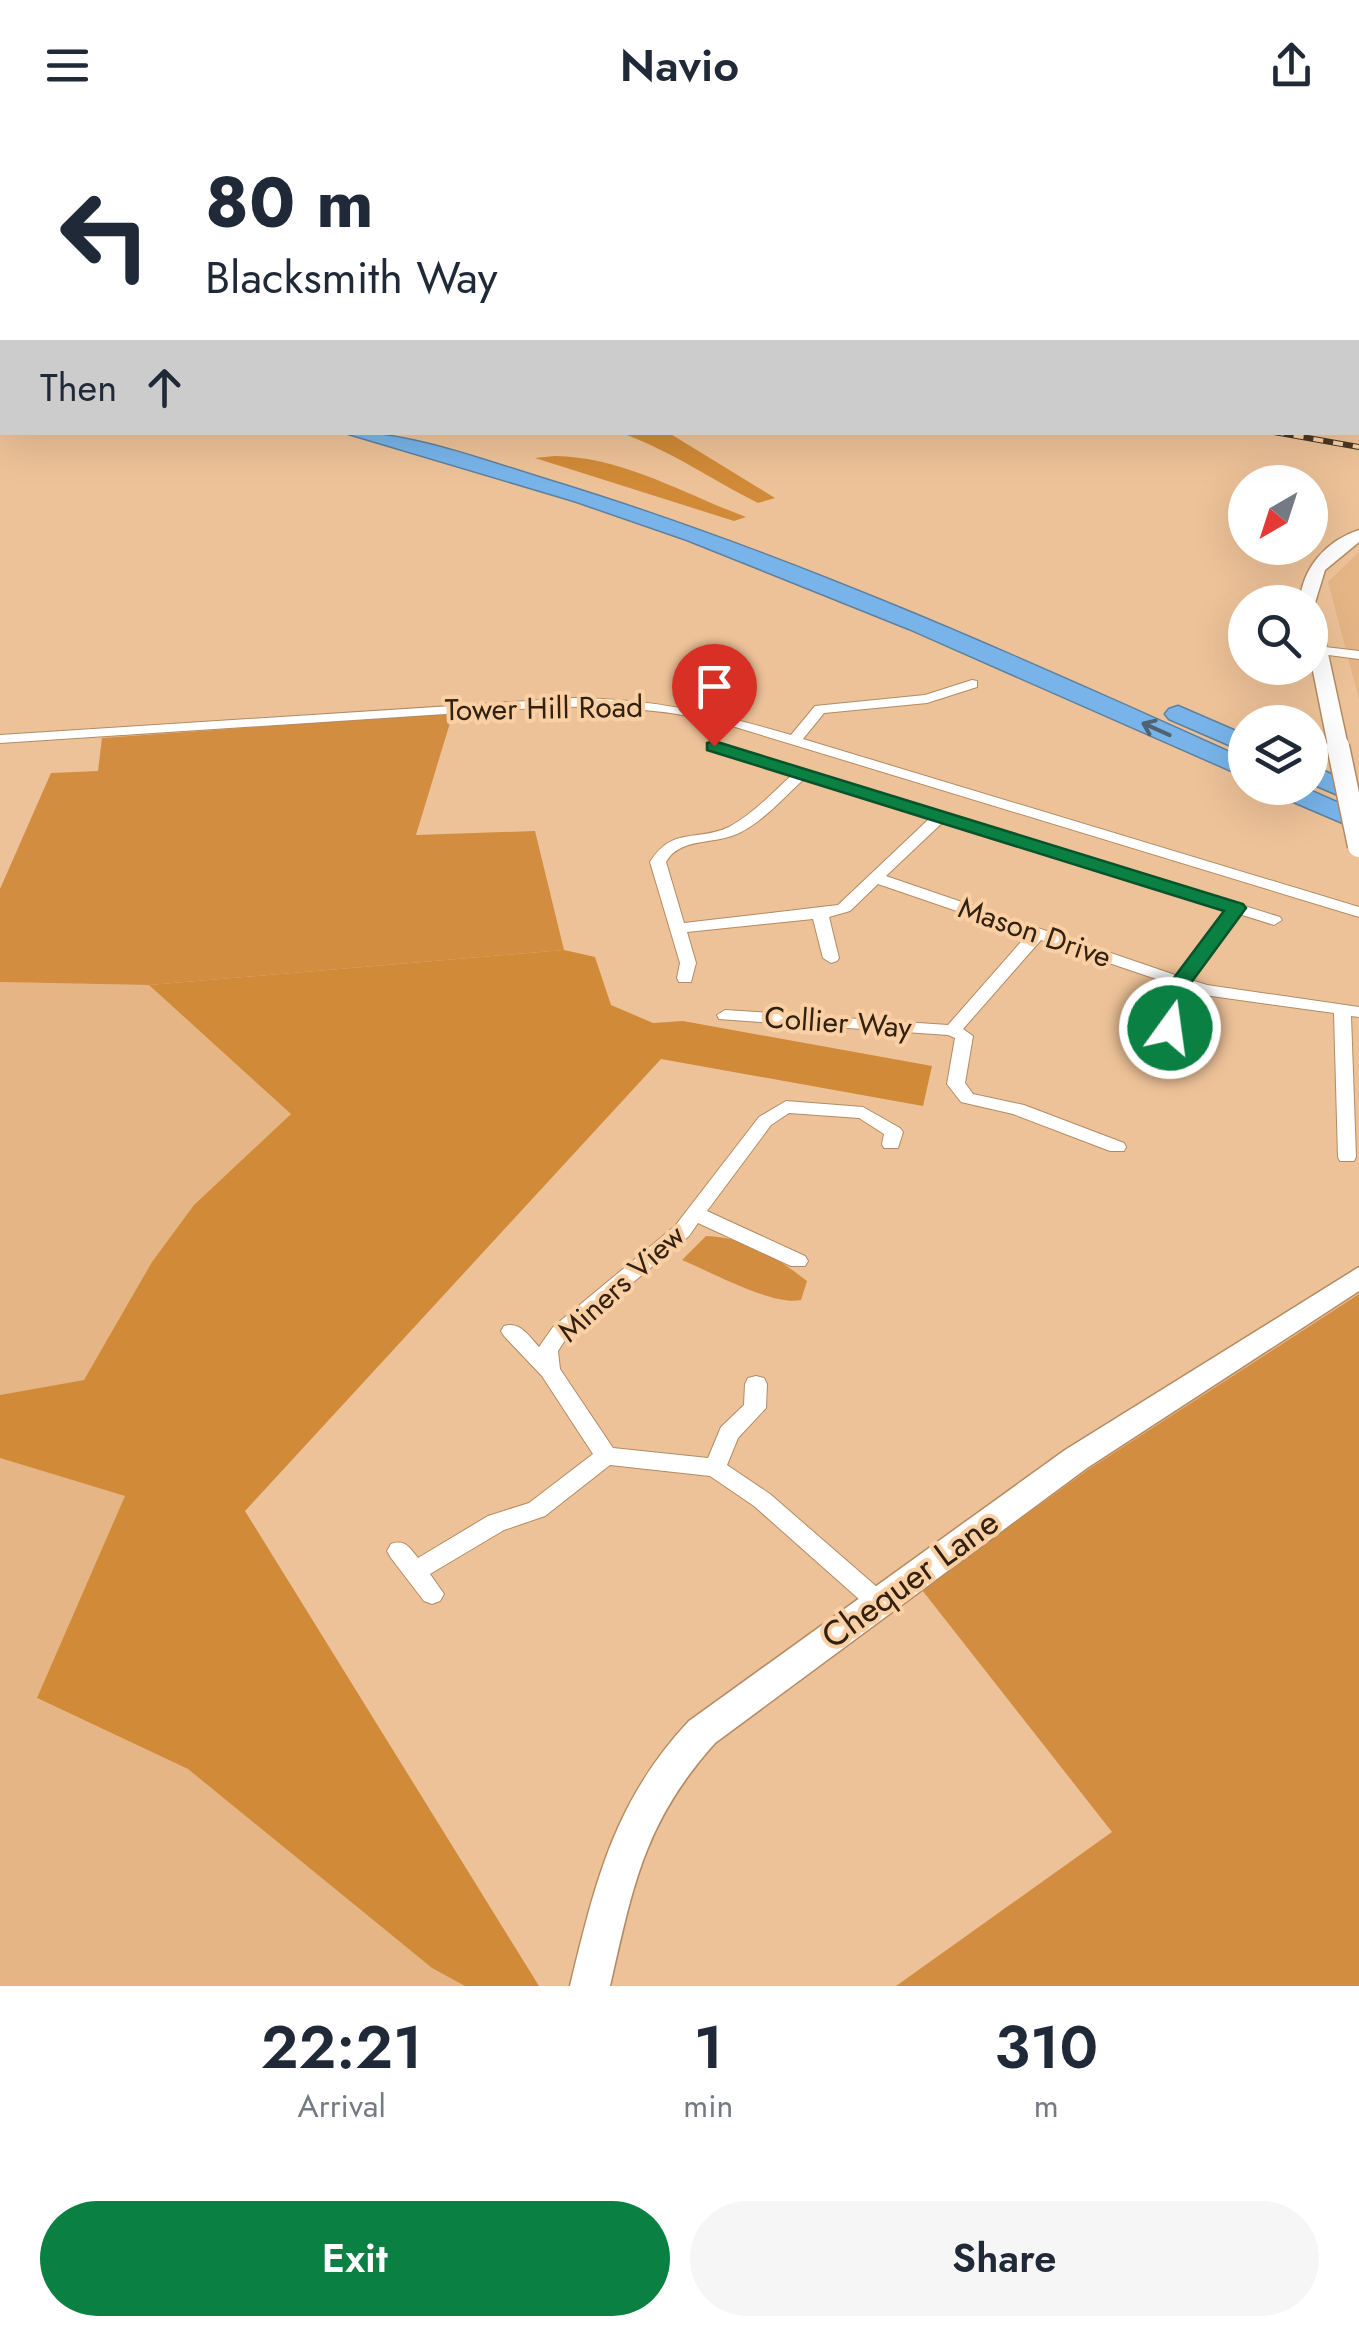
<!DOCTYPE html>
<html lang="en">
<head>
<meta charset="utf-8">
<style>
	body { margin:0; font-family:Jost,sans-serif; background:#f6f6f7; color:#1f2937; height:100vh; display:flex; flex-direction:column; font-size:38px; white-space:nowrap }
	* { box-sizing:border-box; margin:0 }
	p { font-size:32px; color:#747a83 }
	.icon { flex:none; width:55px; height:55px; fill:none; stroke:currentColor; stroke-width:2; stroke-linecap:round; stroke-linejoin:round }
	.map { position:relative; height:1856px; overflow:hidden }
	.sheet { display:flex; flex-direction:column; background:#fff; flex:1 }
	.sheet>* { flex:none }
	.guide { position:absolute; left:0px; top:0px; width:1360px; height:305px; box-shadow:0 10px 40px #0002; background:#fff; color:#1f2937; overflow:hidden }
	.needle { width:65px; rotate:219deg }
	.buttons { position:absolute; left:1228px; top:335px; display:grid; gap:20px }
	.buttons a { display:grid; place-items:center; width:100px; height:100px; border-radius:50%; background:#fff; box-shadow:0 10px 40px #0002; font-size:50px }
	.pin { position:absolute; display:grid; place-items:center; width:85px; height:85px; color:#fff; margin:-102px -42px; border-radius:50% 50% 50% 0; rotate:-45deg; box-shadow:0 0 10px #0007 }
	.pin .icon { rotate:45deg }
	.me { position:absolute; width:110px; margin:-55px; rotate:14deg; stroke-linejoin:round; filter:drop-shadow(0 0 8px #0008) }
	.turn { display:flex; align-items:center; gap:35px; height:210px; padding:0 40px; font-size:45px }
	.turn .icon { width:130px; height:130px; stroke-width:2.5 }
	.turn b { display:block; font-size:70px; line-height:85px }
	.then { display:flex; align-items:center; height:95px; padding:0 40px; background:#0003; gap:20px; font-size:38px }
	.eta { display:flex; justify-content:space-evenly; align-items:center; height:170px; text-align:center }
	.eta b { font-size:60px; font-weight:600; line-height:70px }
	.action { display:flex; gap:20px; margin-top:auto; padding:20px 40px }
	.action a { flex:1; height:115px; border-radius:60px; background:#0b8043; color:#fff; font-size:40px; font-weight:600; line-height:115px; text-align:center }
	.action a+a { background:#f6f6f7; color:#1f2937 }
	header { display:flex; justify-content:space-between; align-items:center; height:130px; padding:0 40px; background:#fff; font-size:45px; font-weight:600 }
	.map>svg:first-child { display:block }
	.built { fill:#e5b585 }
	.green { fill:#d28d40 }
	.forest { fill:#d18a37 }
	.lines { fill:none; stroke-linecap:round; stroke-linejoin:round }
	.street-casing { stroke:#b38b62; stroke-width:2 }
	.secondary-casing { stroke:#b38b62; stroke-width:3 }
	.highway-casing { stroke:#5f819e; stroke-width:3 }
	.street { fill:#fff; fill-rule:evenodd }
	.secondary { fill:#fff; fill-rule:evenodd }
	.highway { fill:#78b4ea; fill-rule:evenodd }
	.rail-casing { stroke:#4b3823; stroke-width:6 }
	.rail { stroke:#facfa4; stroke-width:4; stroke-dasharray:10; stroke-linecap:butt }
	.secondary-bridge-casing { stroke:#b38b62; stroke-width:25; stroke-linecap:butt }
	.secondary-bridge { stroke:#fff; stroke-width:22 }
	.oneway { stroke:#506372 }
	.route { fill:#0b8043; stroke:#07532c; stroke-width:2.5 }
	.labels { text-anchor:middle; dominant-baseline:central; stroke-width:8; stroke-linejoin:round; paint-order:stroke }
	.street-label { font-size:30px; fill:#302110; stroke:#facfa4 }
	.near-street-label { font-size:35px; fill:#302110; stroke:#facfa4 }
</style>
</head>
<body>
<header><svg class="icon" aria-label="menu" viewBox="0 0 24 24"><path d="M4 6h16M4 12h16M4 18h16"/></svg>Navio<svg class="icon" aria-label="share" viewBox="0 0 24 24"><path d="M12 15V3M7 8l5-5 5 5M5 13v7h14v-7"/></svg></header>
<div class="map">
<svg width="1359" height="1856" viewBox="0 0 1359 1856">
	<rect width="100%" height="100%" fill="#edc298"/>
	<path class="built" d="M1359 422V569L1328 452Z
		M0 852 149 855 291 984 194 1075 84 1250 0 1265Z
		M0 1328 125 1366 38 1569 188 1639 432 1838 465 1856H0Z"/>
	<path class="green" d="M453 583 416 705 535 701 564 820 149 855 0 852V759L51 643 98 641 102 608Z
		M706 1106C746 1107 776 1127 807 1151L801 1170C772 1176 711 1142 682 1130Z
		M1359 1164V1856H896L1112 1702 922 1460 1089 1339Z"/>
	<path class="forest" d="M621 303H669L775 368 758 373C712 350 670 320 621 303Z
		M555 326C623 327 684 364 746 387L734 391 535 328Z
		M564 820 595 827 611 875 653 893 683 891 932 936 923 976 661 929 245 1381 539 1856H465L432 1838 188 1639 37 1568 125 1366 0 1328V1265L84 1250 152 1132 194 1075 291 984 149 855Z"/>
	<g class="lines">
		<g class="street-casing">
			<path id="street" d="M1317 516 1359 521V529L1313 523 1311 520Z
				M972 550 977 551V557L927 573 824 583 803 609 1359 777V787L722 593C666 579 609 576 551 577L0 613V605L574 568C652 569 717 583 791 605L815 576 925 565Z
				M714 612 1280 787 1282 790 1274 795 1239 784 1191 850 1207 855 1359 877V887L1351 886 1356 1027 1354 1031H1340L1338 1027 1334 883 1204 865 1185 859 1177 922 1195 925 1198 929 1189 934 1144 927 1138 926 1135 922 1138 918 1160 919 1167 861 1171 854 1041 810 963 899 973 906 965 953 973 964 1024 975 1124 1013 1126 1017 1124 1021H1110L1013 984 961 972 947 954 955 908 948 905 719 889 717 885 725 880 948 895 1027 805 878 754 850 781 829 787 839 828 837 831 831 833 823 828 813 789 687 802 696 833 691 852H679L677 848 680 833 650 732C672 696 697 712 729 697 753 684 772 663 792 645L709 619V613ZM804 649 930 688 838 775 684 793 666 732C680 707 713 715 737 704 763 692 783 668 804 649ZM943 692 1226 780 1178 846 886 746Z
				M786 971 863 977 900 998 903 1002 898 1018H884L882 1014 884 1004 859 988 789 983 771 995 707 1081 805 1126 808 1131 805 1136H791L698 1093 689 1106 567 1207 558 1221 560 1239 613 1318 708 1328 721 1297 744 1275 745 1254 748 1248 756 1246 764 1248 767 1254 766 1278 738 1308 727 1335 770 1364 885 1464 889 1471 885 1478 877 1481 869 1478 754 1376 710 1346 610 1335 545 1386 504 1400 430 1444 444 1464 440 1471 432 1474 424 1471 391 1428 387 1421 391 1414C405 1409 409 1417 418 1428L488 1386 529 1373 593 1324 542 1246 504 1206 501 1201 504 1196C520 1191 529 1206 539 1217L553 1197 675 1096 759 987Z"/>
		</g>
		<g class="secondary-casing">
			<path id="secondary" d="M1359 400V412L1325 440 1314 476 1300 472C1302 438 1326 411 1359 400Z
				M1310 477 1319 482 1348 616 1338 622 1328 616 1310 526Z
				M1359 1137V1161L1087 1338 715 1613C644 1692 633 1756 610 1856H570C595 1753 614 1671 689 1591L1065 1320Z"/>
		</g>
		<g class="highway-casing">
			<path id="highway" d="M0 216H2V227H0Z
				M342 302C411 302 482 330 548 350 788 423 1017 526 1245 629V647L909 499 687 410 574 371Z
				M1178 576 1245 605V622L1169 589 1165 584 1169 579Z
				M1310 635 1359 656V674L1310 653Z
				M1271 658H1305L1359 682V700L1275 664Z"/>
		</g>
		<use href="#street" class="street"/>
		<use href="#secondary" class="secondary"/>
		<use href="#highway" class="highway"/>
		<g class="rail-casing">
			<path id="rail" d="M1274 302 1359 317"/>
		</g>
		<use href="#rail" class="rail"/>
		<g class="secondary-bridge-casing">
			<path id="secondary-bridge" d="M1338 616 1359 716"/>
		</g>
		<use href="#secondary-bridge" class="secondary-bridge"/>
	</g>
	<defs><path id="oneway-shaft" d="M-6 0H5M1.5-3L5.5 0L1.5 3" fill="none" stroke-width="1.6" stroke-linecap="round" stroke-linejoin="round" transform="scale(2.5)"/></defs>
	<use class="oneway" href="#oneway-shaft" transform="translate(1156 599) rotate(-156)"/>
	<path class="route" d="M714 611 1243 774 1246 778 1185 861 1181 898 1170 905 1162 903 1159 898 1164 861 1224 781 707 620V613Z"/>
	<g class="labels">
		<g class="street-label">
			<text transform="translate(544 578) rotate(-1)">Tower Hill Road</text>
			<text transform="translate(1035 802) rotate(19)">Mason Drive</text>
			<text transform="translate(838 892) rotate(4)">Collier Way</text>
			<text transform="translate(621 1153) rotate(-42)">Miners View</text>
		</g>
		<g class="near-street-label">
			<text transform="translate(910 1449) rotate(-36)">Chequer Lane</text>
		</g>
	</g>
</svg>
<div class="buttons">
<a><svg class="needle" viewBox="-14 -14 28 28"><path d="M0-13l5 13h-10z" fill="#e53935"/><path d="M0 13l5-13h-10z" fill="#747a83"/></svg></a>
<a><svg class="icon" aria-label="search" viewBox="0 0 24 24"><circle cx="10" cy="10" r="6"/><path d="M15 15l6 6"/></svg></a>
<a><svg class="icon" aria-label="layers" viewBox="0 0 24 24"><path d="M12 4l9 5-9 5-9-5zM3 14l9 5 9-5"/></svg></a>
</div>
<div class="pin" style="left:714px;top:616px;background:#d93025"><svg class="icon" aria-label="arrive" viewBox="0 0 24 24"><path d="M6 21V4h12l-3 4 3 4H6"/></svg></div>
<svg class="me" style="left:1170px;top:898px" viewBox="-20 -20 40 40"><circle r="17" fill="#0b8043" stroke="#fff" stroke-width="3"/><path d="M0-11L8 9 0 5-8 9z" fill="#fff"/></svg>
<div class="guide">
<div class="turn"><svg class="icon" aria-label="left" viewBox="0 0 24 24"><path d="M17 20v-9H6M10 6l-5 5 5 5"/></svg><div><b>80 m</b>Blacksmith Way</div></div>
<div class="then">Then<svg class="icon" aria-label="ahead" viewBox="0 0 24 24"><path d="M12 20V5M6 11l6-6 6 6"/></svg></div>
</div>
</div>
<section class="sheet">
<div class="eta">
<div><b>22:21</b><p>Arrival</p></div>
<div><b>1</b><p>min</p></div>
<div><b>310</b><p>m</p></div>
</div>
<div class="action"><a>Exit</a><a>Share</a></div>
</section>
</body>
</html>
